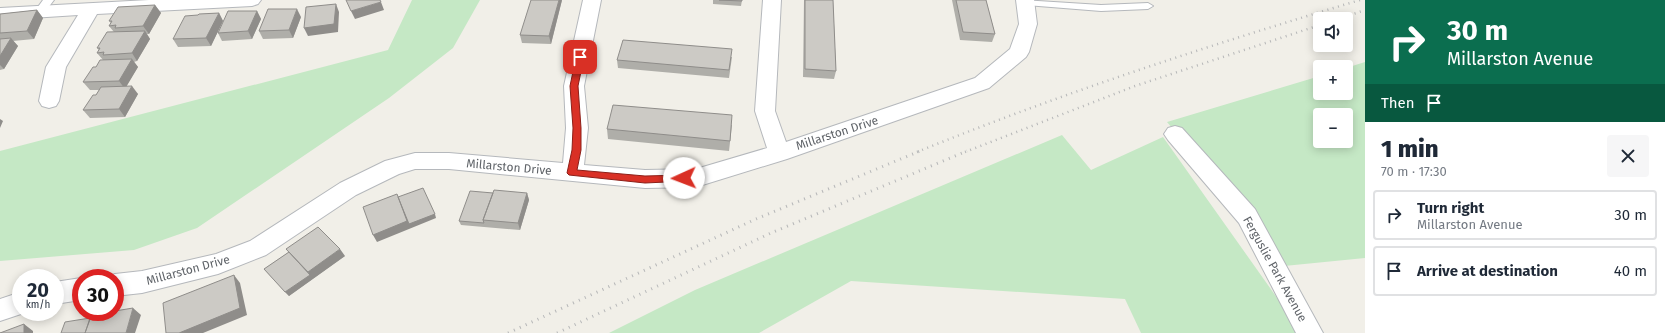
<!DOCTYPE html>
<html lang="en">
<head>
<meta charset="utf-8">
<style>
	body { margin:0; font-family:"Fira Sans",sans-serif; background:#f6f6f7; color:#1f2937; height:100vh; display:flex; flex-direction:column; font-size:15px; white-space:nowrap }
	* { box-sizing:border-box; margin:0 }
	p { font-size:13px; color:#747a83 }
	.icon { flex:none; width:22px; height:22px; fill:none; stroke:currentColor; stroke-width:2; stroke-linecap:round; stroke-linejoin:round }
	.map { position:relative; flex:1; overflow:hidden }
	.panel { display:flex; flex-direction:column; background:#fff; width:300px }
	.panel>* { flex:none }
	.top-card { background:#0b6e4f; color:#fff; overflow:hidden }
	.tools { position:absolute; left:1313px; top:12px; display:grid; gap:8px }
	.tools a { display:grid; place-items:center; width:40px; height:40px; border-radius:4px; background:#fff; box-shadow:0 2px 10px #0003; font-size:20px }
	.speed { position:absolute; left:12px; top:269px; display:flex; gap:8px; font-size:20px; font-weight:700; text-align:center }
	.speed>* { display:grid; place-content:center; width:52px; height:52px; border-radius:50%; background:#fff; box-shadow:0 2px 10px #0003; line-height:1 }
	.speed small { font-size:10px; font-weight:400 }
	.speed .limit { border:6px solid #d22; background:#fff; color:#111 }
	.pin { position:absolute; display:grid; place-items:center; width:34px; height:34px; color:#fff; margin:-17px; border-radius:8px; box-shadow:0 2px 6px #0006 }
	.me { position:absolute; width:44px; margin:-22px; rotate:268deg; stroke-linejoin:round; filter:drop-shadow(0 0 3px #0008) }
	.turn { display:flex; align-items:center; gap:14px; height:84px; padding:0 16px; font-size:18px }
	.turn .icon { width:52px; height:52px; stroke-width:2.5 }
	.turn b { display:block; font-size:28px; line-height:34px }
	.then { display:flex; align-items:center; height:38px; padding:0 16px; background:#0003; gap:8px; font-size:15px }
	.round { display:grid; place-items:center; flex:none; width:42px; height:42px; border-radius:4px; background:#f6f6f7 }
	.summary { display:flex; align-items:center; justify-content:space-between; height:68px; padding:0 16px }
	h1 { font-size:24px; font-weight:800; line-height:30px }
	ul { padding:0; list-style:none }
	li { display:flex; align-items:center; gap:12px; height:50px; margin:0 8px 6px; padding:0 8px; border:2px solid #e0e1e3; border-radius:4px }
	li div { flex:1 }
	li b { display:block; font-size:15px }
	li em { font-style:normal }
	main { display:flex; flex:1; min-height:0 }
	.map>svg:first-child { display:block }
	.green { fill:#c5e8c5; fill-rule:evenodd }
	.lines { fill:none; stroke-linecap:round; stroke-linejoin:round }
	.lane-casing { stroke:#b5b8bc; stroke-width:2 }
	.street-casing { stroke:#b5b8bc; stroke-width:2 }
	.lane { fill:#fff; fill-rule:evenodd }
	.street { fill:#fff; fill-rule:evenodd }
	.rail-far1 { stroke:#b6b7b8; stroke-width:2.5; stroke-dasharray:1 4.5; stroke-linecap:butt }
	.rail { stroke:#b6b7b8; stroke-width:3; stroke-dasharray:1 5.5; stroke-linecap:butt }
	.wall { fill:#afaea9 }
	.shaded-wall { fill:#8f8d8a }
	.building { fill:#cccac5; stroke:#8f8d8a }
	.route { fill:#d93025; stroke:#8d1f18 }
	.labels { text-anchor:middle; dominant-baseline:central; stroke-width:3.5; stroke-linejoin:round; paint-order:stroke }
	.street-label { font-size:12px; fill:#5f6368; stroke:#fff }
</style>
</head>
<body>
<main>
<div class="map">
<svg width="1365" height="333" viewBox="0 0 1365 333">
	<rect width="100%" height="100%" fill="#f1efe8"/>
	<path class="green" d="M412 0H480L453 48 389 98 197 228 134 250 0 261V151L388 50Z
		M1365 62V258L1274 267 1247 216 1167 122 1320 76V93H1346V68ZM1320 115H1346V141H1320Z
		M1062 135 1091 170 1163 137 1302 333H1141L1125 299 851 281 759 333H609L695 290Z"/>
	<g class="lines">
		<g class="lane-casing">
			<path id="lane" d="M43 0H54L44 13H36L35 11Z
				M1022 0 1101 5 1148 3 1153 6 1148 9 1101 11 1026 5 1022 4 1021 2Z"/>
		</g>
		<g class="street-casing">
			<path id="street" d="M149 0H261L258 4 252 6 97 14 66 67 59 101 56 106 49 108 42 106 39 101 46 67 78 15 0 20V8Z
				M583 0H601L584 86 588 128 584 165 645 170 696 169 767 148 755 111 763 0H781L775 111 786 142 975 78 1010 49 1019 24 1016 0H1034L1037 24 1029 52 1026 57 989 88 787 159 696 187 645 188 449 169H415L399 174 356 195 266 255 218 274 142 293 115 296V278L106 277 115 274 142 271 216 254 250 241 340 183 385 161 415 153H449L563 163 566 128 564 86Z
				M1175 126 1182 128 1255 209 1323 333H1296L1239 223 1168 140 1164 134 1168 128Z
				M81 278V300L55 304V282Z
				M21 292V312H27L0 321V299Z"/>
		</g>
		<use href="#lane" class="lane"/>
		<use href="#street" class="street"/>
		<path class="rail-far1" d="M1339 19 1365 10
			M917 152C1062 93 1210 45 1360 0
			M965 152 1135 86 1320 25"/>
		<path class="rail" d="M508 333 756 219 920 151
			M557 333 771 233 967 151"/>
	</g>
	<path class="wall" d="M562 0 551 44 522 43 520 35Z
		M713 0H742L741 6 713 4Z
		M804 0H833L836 71 834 79 803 77Z
		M952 0H986L995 34 992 42 960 40Z
		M155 5 161 13 149 34H147L150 39 137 61 134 62 138 67 126 86 138 94 125 117 90 118 83 110 96 95 99 90H90L83 82 103 60 97 53 99 50 97 48 114 32 109 26 111 23 109 21Z
		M37 10 43 18 34 39 13 41 18 46 4 69 0 70V14Z
		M257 11 261 19 252 39 222 41 218 33Z
		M219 13 223 21 211 46 178 47 173 39 198 15Z
		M301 17 293 38 263 39 259 31Z
		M732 57 729 78 618 68 617 60Z
		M732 125 729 151 608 139 607 129Z
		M493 193H527L529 200 520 230 461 225 459 221Z
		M286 249 345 256 289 296 264 269 289 252Z"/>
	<path class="shaded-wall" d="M559 0H562L551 44 549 36Z
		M381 2 384 10 355 19 351 11Z
		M336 4 339 12 338 32 308 36 304 28Z
		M155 5 161 13 149 34 143 26Z
		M297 9 301 17 293 38 289 30Z
		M37 10 43 18 34 39 27 31Z
		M257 11 261 19 252 39 248 31Z
		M219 13 223 21 211 46 206 38Z
		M145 31 150 39 137 61 132 53Z
		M11 38 18 46 4 69 0 65V56Z
		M132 59 138 67 125 89 119 81Z
		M132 86 138 94 125 117 119 109Z
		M0 119 3 121 0 128Z
		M527 193 529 200 520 230 518 223Z
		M400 202 435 214 436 218 377 242 373 235Z
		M340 249 345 256 289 296 285 292 310 275 308 272Z
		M234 275 240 283 247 315 203 333H179Z
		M133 308 141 315 135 333H126Z
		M24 324 33 331V333H24Z"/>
	<path class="building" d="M346 0H380L381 2 351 11Z
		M531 0H559L549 36 520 35Z
		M719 0H742V1Z
		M805 0H833L836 71 805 69Z
		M956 0H986L995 34 963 32Z
		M336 4 334 24 304 28 306 7Z
		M155 5 143 26 115 28 116 25 109 26 112 21H109L118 7Z
		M268 9H297L289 30 259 31Z
		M37 10 27 31 0 33V14Z
		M228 11H257L248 31 218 33Z
		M219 13 206 38 173 39 185 16 198 15 199 14Z
		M145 31 132 53 103 55 104 52 97 53 100 48H97L107 32Z
		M11 38 0 56V39Z
		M623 40 732 49 729 70 617 60Z
		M132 59 119 81 83 82 93 67H96L100 60Z
		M132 86 119 109 83 110 93 95H96L101 87Z
		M613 105 732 115 730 141 607 129Z
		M423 188 435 214 409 224 398 197Z
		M494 190 527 193 518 223 483 220Z
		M470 191 493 193 483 220 484 223 459 221Z
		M397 194 407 221 373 235 363 207Z
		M318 227 340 249 308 272 286 249Z
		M289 252 310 275 285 292 264 269Z
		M234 275 240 308 179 333H166L163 303Z
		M133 308 126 333H85L92 314 107 312H115V311Z
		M90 318 85 333H61L65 322Z
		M24 324V333H0Z"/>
	<path class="route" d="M580 54 584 57 578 86 581 128V150L577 170 645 176 684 175 688 178 687 181 645 183 569 175 567 173 572 150 573 128 570 86 576 57Z"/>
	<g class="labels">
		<g class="street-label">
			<text transform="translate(837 133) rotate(-18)">Millarston Drive</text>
			<text transform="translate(509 167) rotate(5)">Millarston Drive</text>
			<text transform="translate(1275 269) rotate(61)">Ferguslie Park Avenue</text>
			<text transform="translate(188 270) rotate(-15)">Millarston Drive</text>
		</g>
	</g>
</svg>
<div class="tools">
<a><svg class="icon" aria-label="sound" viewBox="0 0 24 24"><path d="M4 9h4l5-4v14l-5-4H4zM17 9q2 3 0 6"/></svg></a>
<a>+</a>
<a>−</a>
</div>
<div class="speed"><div>20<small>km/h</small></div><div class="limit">30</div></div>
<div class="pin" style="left:580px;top:57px;background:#d93025"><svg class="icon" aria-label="arrive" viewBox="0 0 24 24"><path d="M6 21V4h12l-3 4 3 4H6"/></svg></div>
<svg class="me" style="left:684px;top:178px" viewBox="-20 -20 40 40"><circle r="19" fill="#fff"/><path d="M0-13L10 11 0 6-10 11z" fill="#d93025"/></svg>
</div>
<section class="panel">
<div class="top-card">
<div class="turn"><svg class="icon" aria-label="right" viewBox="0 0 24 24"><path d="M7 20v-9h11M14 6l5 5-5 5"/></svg><div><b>30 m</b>Millarston Avenue</div></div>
<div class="then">Then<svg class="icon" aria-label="arrive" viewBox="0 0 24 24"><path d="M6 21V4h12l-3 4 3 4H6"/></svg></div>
</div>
<div class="summary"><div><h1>1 min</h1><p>70 m · 17:30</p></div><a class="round"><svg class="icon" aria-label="close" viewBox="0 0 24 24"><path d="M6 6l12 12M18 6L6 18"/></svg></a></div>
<ul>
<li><svg class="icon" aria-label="right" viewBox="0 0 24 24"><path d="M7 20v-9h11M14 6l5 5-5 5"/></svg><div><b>Turn right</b><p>Millarston Avenue</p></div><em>30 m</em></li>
<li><svg class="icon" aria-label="arrive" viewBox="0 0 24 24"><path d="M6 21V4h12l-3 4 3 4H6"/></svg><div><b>Arrive at destination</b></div><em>40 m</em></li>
</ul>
</section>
</main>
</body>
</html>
